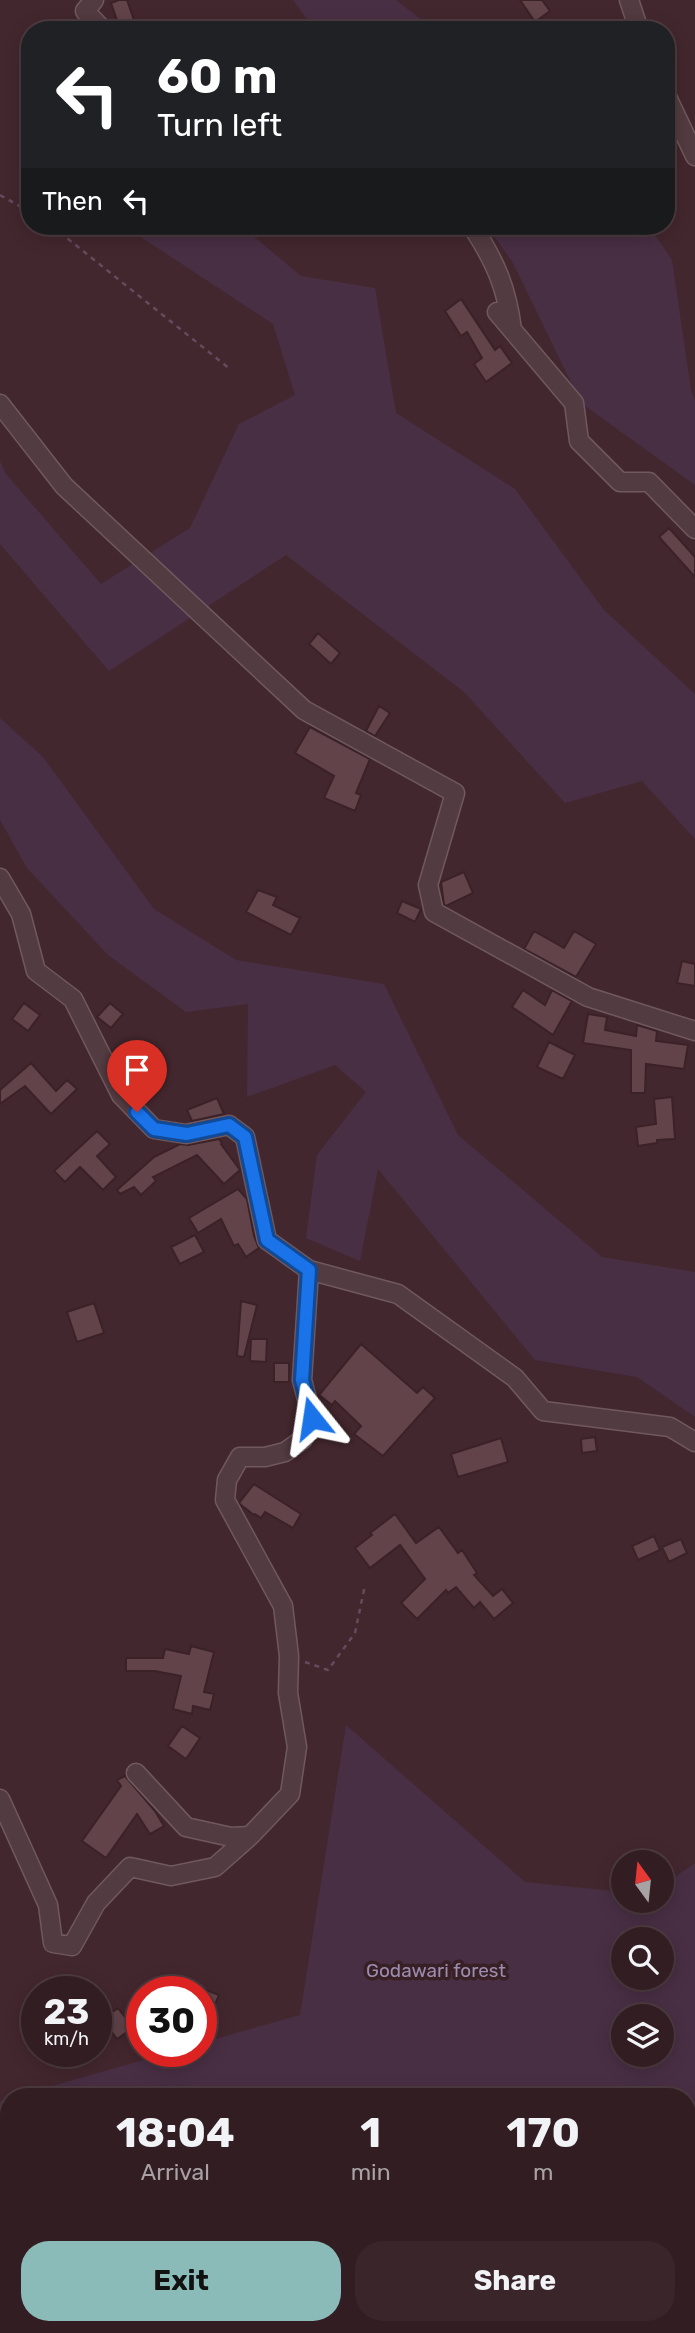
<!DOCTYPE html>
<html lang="en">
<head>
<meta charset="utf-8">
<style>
	body { margin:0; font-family:Rubik,sans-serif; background:#3a262a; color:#f1f3f6; height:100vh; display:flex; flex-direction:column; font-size:26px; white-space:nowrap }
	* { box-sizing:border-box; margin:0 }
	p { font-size:23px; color:#a8a2a5 }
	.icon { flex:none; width:38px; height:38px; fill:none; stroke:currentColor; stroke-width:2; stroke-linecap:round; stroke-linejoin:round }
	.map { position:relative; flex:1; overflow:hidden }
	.details { position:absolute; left:0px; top:2088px; width:696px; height:247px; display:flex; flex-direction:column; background:#321d22; border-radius:28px 28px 0 0; box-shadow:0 4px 18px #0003,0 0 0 2px #4d3b40 }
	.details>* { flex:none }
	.guide { position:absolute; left:21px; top:21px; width:654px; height:214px; border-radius:28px; box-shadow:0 4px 18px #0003,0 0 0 2px #4d3b40; background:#202124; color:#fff; overflow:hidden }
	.needle { width:46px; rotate:345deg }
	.fabs { position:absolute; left:611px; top:1850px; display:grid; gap:14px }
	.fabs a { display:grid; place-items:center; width:63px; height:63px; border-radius:50%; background:#321d22; box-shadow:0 4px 18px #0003,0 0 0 2px #4d3b40; font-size:35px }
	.speed { position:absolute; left:21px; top:1976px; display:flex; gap:14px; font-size:35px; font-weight:700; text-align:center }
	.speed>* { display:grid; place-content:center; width:91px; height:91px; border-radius:50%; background:#321d22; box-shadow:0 4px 18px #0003,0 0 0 2px #4d3b40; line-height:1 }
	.speed small { font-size:18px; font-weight:400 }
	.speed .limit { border:10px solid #d22; background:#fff; color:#111 }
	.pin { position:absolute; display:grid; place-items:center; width:60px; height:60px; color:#fff; margin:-72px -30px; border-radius:50% 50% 50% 0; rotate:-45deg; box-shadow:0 0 7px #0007 }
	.pin .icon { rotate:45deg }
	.me { position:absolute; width:77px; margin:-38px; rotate:345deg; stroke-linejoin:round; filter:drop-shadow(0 0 5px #0008) }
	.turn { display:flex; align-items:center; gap:24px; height:147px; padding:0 21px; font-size:32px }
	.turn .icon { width:91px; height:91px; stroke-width:2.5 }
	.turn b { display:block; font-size:49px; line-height:60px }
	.then { display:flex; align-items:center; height:66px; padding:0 21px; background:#0003; gap:14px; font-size:26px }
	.eta { display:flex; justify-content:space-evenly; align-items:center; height:119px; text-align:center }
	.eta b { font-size:42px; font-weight:700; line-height:49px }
	.button { display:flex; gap:14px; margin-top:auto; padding:14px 21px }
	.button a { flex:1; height:80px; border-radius:28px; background:#8bbbb9; color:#111; font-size:28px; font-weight:700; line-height:80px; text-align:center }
	.button a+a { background:#3a262a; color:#f1f3f6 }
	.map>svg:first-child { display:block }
	.green { fill:#492f44; fill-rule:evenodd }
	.building { fill:#63434a; stroke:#3a2227; stroke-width:2 }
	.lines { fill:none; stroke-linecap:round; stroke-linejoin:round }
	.street-casing { stroke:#70595e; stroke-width:21 }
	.path { stroke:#644b5d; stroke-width:2.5; stroke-dasharray:5 5; stroke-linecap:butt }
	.street { stroke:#523b41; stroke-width:18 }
	.route-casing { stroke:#114b97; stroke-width:18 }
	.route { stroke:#1a73e8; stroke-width:12 }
	.labels { text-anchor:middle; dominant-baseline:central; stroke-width:7; stroke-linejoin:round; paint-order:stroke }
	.park-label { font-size:19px; fill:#9b8cb1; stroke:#382025 }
</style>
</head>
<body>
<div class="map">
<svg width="695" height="2333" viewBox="0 0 695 2333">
	<rect width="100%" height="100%" fill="#43272e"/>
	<path class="green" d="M293 0H396L435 30H315Z
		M124 226H241L301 276 375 288 396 413 515 489 604 610 695 694V839L642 781 565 803 464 692 286 555 109 671 0 544V461L6 474 101 584 190 528 239 424 295 395 273 324Z
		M487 226H649L672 260 691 390 695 401V485L581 403 513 263Z
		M0 718 43 757 154 909 236 960 384 984 458 1135 602 1257 695 1272V1417L637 1377 535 1360 378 1169 360 1261 306 1238 317 1155 366 1092 335 1065 247 1097 248 1004 186 1012 108 955 27 868 0 820Z
		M346 1725 525 1882 623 1892V1900H662V1886L695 1863V2333H0V2101L9 2099V2326H688V2096H17L175 2051H201V2043L300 2015ZM662 1939V1978H623V1939ZM662 2016V2054H623V2016Z"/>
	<path class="building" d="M119 0H127L134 20 119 26 111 3Z
		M520 0H542L550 11 535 22Z
		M461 299 495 350 500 346 512 363 486 382 474 364 482 358 467 332 461 336 445 311Z
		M669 528 695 557V577L659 537Z
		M318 633 340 653 331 664 309 644Z
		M379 706 390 713 375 736 366 731Z
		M310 727 370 759 356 793 361 795 355 811 324 798 334 776 295 753Z
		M464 872 473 893 446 906 444 905 441 882Z
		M258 890 277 897 273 905 300 918 291 935 246 912Z
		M402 901 421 909 415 922 397 913Z
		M534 931 564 948 574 931 596 944 576 977 524 949Z
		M682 961 695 964V986L677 983Z
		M523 990 545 1005 552 990 572 1001 553 1035 512 1007Z
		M24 1003 40 1015 28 1031 12 1019Z
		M110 1003 123 1014 111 1028 97 1017Z
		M588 1014 607 1017 605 1030 636 1036 637 1025 657 1031 656 1041 688 1045 684 1069 646 1064 645 1093H631V1050L583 1043Z
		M549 1042 575 1055 563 1079 537 1067Z
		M31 1063 56 1091 67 1080 77 1089 51 1114 25 1086 0 1104V1090Z
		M672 1097 675 1139 657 1140V1143L638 1146 636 1127 656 1124 654 1099Z
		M217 1098 224 1114 192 1121 187 1110Z
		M97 1131 110 1144 97 1156 116 1177 103 1190 80 1167 65 1182 54 1171Z
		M219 1139 222 1143 221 1144 240 1170 224 1184 197 1155 153 1177 156 1181 141 1195 134 1187 120 1194 117 1190 154 1157 180 1144 188 1145Z
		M238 1189 247 1199 254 1236 259 1248 246 1257 238 1244 234 1246 221 1219 198 1233 189 1218Z
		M195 1235 204 1252 180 1264 171 1247Z
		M241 1301 257 1305 244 1357 237 1356Z
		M94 1303 104 1333 77 1342 67 1312Z
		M251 1339H267L266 1362 250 1361Z
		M361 1344 417 1393 423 1387 435 1398 383 1456 354 1434 361 1426 335 1401 332 1405 319 1395Z
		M274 1363H289V1382H274Z
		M595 1437 597 1451 582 1453 581 1439Z
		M501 1438 508 1462 458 1477 451 1454Z
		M254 1484 301 1514 293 1528 265 1512 261 1518 255 1514 254 1515 241 1505 239 1503Z
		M395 1514 416 1543 439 1527 458 1553 462 1550 477 1573 474 1575 493 1596 502 1589 513 1603 494 1619 480 1602 474 1608 456 1587 448 1593 446 1590 417 1619 401 1603 425 1579 400 1545 370 1568 355 1548 372 1535 370 1533Z
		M654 1536 660 1550 638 1560 632 1546Z
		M681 1539 687 1553 669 1562 662 1547Z
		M191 1646 214 1652 204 1692 214 1694 210 1710 193 1706 192 1714 173 1709 181 1676 155 1671H126V1658H163L165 1649 189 1654Z
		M182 1726 200 1738 186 1759 168 1746Z
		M125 1776 155 1811 164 1826 150 1834 137 1814 106 1858 82 1841 121 1786 117 1780Z
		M201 1988 219 1995 201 2038Z
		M118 2008 133 2028 117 2039 102 2019Z"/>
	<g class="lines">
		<g class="street-casing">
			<path id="street" d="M94 0 85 11 103 30
				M629 0 639 30
				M667 97 695 156
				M472 226C495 261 507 288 512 330
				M497 312 574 403 579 441 620 482H649L695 529
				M0 404 64 486 304 710 455 793 428 885 434 912 588 997 695 1031
				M0 878 21 914 36 971 73 999 121 1095 154 1129 186 1134 229 1125 245 1137 267 1240 309 1270 398 1294 515 1378 543 1411 670 1427 695 1442
				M136 1773 186 1827 231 1837 250 1836
				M0 1799 48 1905 53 1943 72 1946 96 1903 130 1867 171 1876 215 1867 250 1836 290 1794 297 1747 288 1693 289 1656 283 1606 225 1500 227 1480 240 1457H265L285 1452 303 1439 312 1418 302 1380 309 1270"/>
		</g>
		<path class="path" d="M0 195 30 212
			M52 226 230 369
			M305 1662 328 1670 355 1633 365 1585"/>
		<use href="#street" class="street"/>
	</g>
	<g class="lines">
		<g class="route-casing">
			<path id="route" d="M137 1112 154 1129 187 1134 229 1125 245 1137 267 1240 309 1270 302 1380 312 1418"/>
		</g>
		<use href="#route" class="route"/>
	</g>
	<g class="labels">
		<g class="park-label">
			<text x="436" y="1970">Godawari forest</text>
		</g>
	</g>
</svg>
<div class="fabs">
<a><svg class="needle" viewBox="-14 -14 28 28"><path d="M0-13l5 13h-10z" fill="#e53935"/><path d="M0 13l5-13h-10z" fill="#a8a2a5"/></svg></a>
<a><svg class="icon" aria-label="search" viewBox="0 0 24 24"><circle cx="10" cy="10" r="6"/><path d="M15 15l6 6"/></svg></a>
<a><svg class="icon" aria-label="layers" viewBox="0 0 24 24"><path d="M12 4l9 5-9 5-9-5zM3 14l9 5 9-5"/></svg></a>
</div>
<div class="speed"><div>23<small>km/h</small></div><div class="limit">30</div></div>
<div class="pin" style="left:137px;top:1112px;background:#d93025"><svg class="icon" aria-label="arrive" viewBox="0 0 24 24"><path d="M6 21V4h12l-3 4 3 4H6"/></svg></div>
<svg class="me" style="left:312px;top:1418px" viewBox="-20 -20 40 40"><path d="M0-17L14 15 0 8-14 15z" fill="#1a73e8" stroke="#fff" stroke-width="4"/></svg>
<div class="guide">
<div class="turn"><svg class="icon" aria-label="left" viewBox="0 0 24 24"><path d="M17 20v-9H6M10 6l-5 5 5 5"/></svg><div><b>60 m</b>Turn left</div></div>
<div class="then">Then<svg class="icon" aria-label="left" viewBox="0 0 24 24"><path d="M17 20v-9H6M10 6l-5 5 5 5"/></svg></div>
</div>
<section class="details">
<div class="eta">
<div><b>18:04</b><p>Arrival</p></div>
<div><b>1</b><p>min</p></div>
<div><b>170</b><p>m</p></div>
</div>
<div class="button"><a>Exit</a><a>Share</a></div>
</section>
</div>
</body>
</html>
